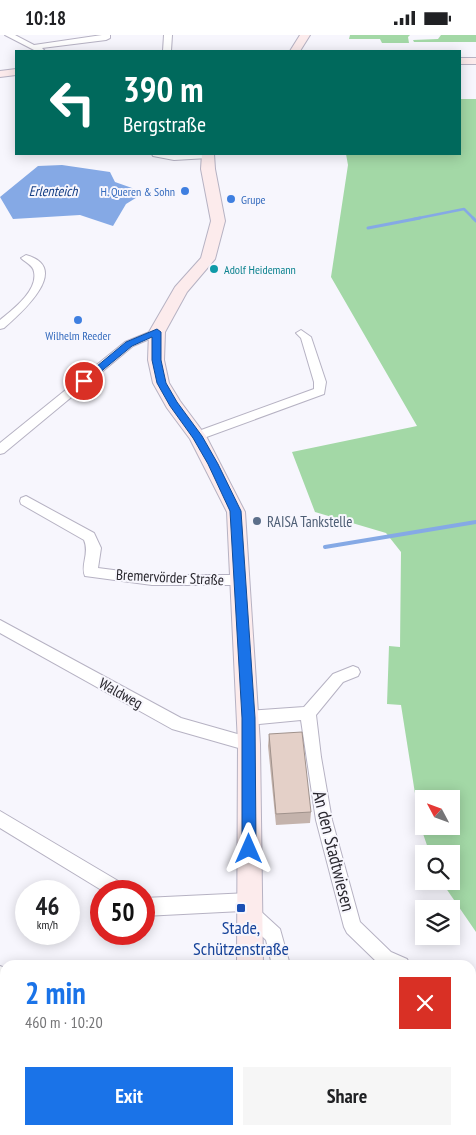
<!DOCTYPE html>
<html lang="en">
<head>
<meta charset="utf-8">
<style>
	body { margin:0; font-family:"PT Sans Narrow",sans-serif; background:#f6f6f6; color:#202124; height:100vh; display:flex; flex-direction:column; font-size:19px; white-space:nowrap }
	* { box-sizing:border-box; margin:0 }
	p { font-size:16px; color:#757577 }
	.icon { flex:none; width:28px; height:28px; fill:none; stroke:currentColor; stroke-width:2; stroke-linecap:round; stroke-linejoin:round }
	.map { position:relative; flex:1; overflow:hidden }
	.sheet { position:absolute; left:0px; top:925px; width:476px; height:175px; display:flex; flex-direction:column; background:#fff; border-radius:15px 15px 0 0; box-shadow:0 2px 12px #0003 }
	.sheet>* { flex:none }
	.guide { position:absolute; left:15px; top:15px; width:446px; height:105px; border-radius:0px; box-shadow:0 2px 12px #0003; background:#00695c; color:#fff; overflow:hidden }
	.needle { width:32px; rotate:311deg }
	.buttons { position:absolute; left:415px; top:755px; display:grid; gap:10px }
	.buttons a { display:grid; place-items:center; width:45px; height:45px; border-radius:0px; background:#fff; box-shadow:0 2px 12px #0003; font-size:25px }
	.speed { position:absolute; left:15px; top:845px; display:flex; gap:10px; font-size:25px; font-weight:700; text-align:center }
	.speed>* { display:grid; place-content:center; width:65px; height:65px; border-radius:50%; background:#fff; box-shadow:0 2px 12px #0003; line-height:1 }
	.speed small { font-size:12px; font-weight:400 }
	.speed .limit { border:8px solid #d22; background:#fff; color:#111 }
	.pin { position:absolute; display:grid; place-items:center; width:42px; height:42px; color:#fff; margin:-21px; border:2px solid #fff; border-radius:50%; box-shadow:0 1px 5px #0007 }
	.me { position:absolute; width:55px; margin:-28px; rotate:0deg; stroke-linejoin:round; filter:drop-shadow(0 0 4px #0008) }
	.turn { display:flex; align-items:center; gap:18px; height:105px; padding:0 25px; font-size:22px }
	.turn .icon { width:65px; height:65px; stroke-width:2.5 }
	.turn b { display:block; font-size:35px; line-height:42px }
	.round { display:grid; place-items:center; flex:none; width:52px; height:52px; border-radius:0px; background:#f6f6f6 }
	.headline { display:flex; align-items:center; justify-content:space-between; height:85px; padding:0 25px }
	h1 { font-size:30px; font-weight:600; line-height:38px; color:#1a73e8 }
	.action { display:flex; gap:10px; margin-top:auto; padding:10px 25px }
	.action a { flex:1; height:58px; border-radius:0px; background:#1a73e8; color:#fff; font-size:20px; font-weight:600; line-height:58px; text-align:center }
	.action a+a { background:#f6f6f6; color:#202124 }
	.status { display:flex; justify-content:space-between; align-items:center; height:35px; padding:0 25px; background:#fff; direction:ltr }
	.status svg { height:14px; fill:currentColor }
	.map>svg:first-child { display:block }
	.green { fill:#a3d8a6; fill-rule:evenodd }
	.water { fill:#85a9e5 }
	.lines { fill:none; stroke-linecap:round; stroke-linejoin:round }
	.stream-far2 { stroke:#85a9e5; stroke-width:2.5 }
	.stream-far1 { stroke:#85a9e5; stroke-width:3 }
	.stream { stroke:#85a9e5; stroke-width:4 }
	.street-casing { stroke:#b6b2c3; stroke-width:2 }
	.secondary-casing { stroke:#b6b2c3; stroke-width:2 }
	.street { fill:#fff; fill-rule:evenodd }
	.secondary { fill:#fcebec; fill-rule:evenodd }
	.wall { fill:#c4b3ac }
	.building { fill:#e4d0c8; stroke:#a0928c }
	.route { fill:#1a73e8; stroke:#114b97 }
	.shop-dot { fill:#3f7fe0; stroke:#f7f6fd; stroke-width:2 }
	.culture-dot { fill:#0f9aa8; stroke:#f7f6fd; stroke-width:2 }
	.service-dot { fill:#5c6f8a; stroke:#f7f6fd; stroke-width:2 }
	.transit-dot { fill:#1a4fb4; stroke:#f7f6fd; stroke-width:2 }
	.labels { text-anchor:middle; dominant-baseline:central; stroke-width:4; stroke-linejoin:round; paint-order:stroke }
	.far-shop-label { font-size:12px; fill:#366cbe; stroke:#f7f6fd; text-anchor:end }
	.far-culture-label { font-size:12px; fill:#0d838f; stroke:#f7f6fd; text-anchor:start }
	.far-water-label { font-size:14px; font-style:italic; fill:#153f85; stroke:#f7f6fd }
	.service-label { font-size:15px; fill:#4e5e75; stroke:#f7f6fd; text-anchor:start }
	.street-label { font-size:15px; fill:#2a282f; stroke:#f7f6fd }
	.near-street-label { font-size:18px; fill:#2a282f; stroke:#f7f6fd }
	.near-transit-label { font-size:18px; fill:#164399; stroke:#f7f6fd }
</style>
</head>
<body>
<div class="status"><b>10:18</b><svg viewBox="0 0 49 12"><path d="M0 12V9h3v3zM5 12V6h3v6zM10 12V3h3v9zM15 12V0h3v12zM26 1h20v11H26zM47 4h2v5h-2z"/></svg></div>
<div class="map">
<svg width="476" height="1100" viewBox="0 0 476 1100">
	<rect width="100%" height="100%" fill="#f7f6fd"/>
	<path class="green" d="M350 0H410L408 2 409 8H382L380 4H349Z
		M441 0H476V7H414L413 5 438 4Z
		M460 64H476V897L441 846H451V819H430L420 790 401 670 387 669 389 611 400 612 401 517 386 498 315 477 292 417 417 391 331 242 348 130 346 119H460ZM424 764H451V791H424Z
		M0 1069 5 1073V1095H30L35 1100H0Z"/>
	<path class="water" d="M62 130 110 137 115 147 132 153 139 161 126 169 113 191 80 180 13 184 0 162 38 131Z"/>
	<g class="lines">
		<path class="stream-far2" d="M414 184 464 174 474 184"/>
		<path class="stream-far1" d="M473 183 476 186
			M368 193 420 183"/>
		<path class="stream" d="M325 512 476 487"/>
		<g class="street-casing">
			<path id="street" d="M5 0H15L34 10 102 0H110V3L106 5 42 13 45 16H36Z
				M164 0H172L171 16H163Z
				M152 119H212V120L208 123 174 125 153 121Z
				M26 220C73 233 20 279 4 293L0 294V285C12 275 38 256 34 237 33 230 26 228 21 223Z
				M157 294 162 297 161 299 133 311 4 418 0 419V408L125 307Z
				M301 295 311 302 326 347 324 359 201 404H193L191 401 193 398 314 354V347L301 303 296 298Z
				M26 461 94 498 101 513 98 533 152 540H239L244 541 246 545 244 549 239 550H152L85 541C80 530 90 519 84 505L21 469 20 466 21 463Z
				M0 585 181 683 255 704 257 709 255 714 249 716 172 694 0 598Z
				M353 631 358 633 360 637 358 641 343 647 316 680 321 722 332 785 360 887 391 917 407 924 410 930 379 929 347 898 344 892 316 785 301 685 248 690 243 688 240 683 243 678 248 676 304 672 333 639Z
				M0 776 125 850 128 856H103L0 793Z
				M249 858 255 861 258 867 256 872 280 894 290 930H272L266 905 244 884 242 876 144 881V863Z
				M0 931 5 933V953L0 951Z
				M471 1038 476 1040V1060L471 1058Z
				M312 1095H332L334 1100H314Z"/>
		</g>
		<g class="secondary-casing">
			<path id="secondary" d="M300 0H310L300 16H290Z
				M460 23H476V29H460Z
				M16 34V40L0 42V36Z
				M202 119H214L215 134 225 186 215 224 187 257 165 297 164 325 169 348 180 366 206 401 245 477 260 709 263 930H237L238 709 227 477 190 404 167 373 153 348 148 325 149 297 175 252 201 223 211 186 201 134Z
				M238 1095H268V1100H238Z"/>
		</g>
		<use href="#street" class="street"/>
		<use href="#secondary" class="secondary"/>
	</g>
	<path class="wall" d="M269 699 311 777 310 788 276 790 268 711Z"/>
	<path class="building" d="M302 697 311 777 276 779 269 699Z"/>
	<path class="route" d="M157 294 161 297V325L166 348 177 367 202 401 218 429 241 476 255 683 256 814 254 819 249 821 244 819 242 814V683L230 476 208 429 193 403 170 371 157 348 152 325V302L132 311 87 348 84 349 79 346 126 307Z"/>
	<g class="shop-dot">
		<circle cx="185" cy="156" r="5"/>
		<circle cx="231" cy="164" r="5"/>
		<circle cx="78" cy="285" r="5"/>
	</g>
	<circle class="culture-dot" cx="214" cy="234" r="5"/>
	<circle class="service-dot" cx="257" cy="486" r="5"/>
	<rect class="transit-dot" x="236" y="868" width="10" height="10" rx="2.5"/>
	<g class="labels">
		<g class="far-shop-label">
			<text x="175" y="156">H. Queren &amp; Sohn</text>
			<text x="241" y="164" text-anchor="start">Grupe</text>
			<text x="78" y="300" text-anchor="middle">Wilhelm Reeder</text>
		</g>
		<g class="far-culture-label">
			<text x="224" y="234">Adolf Heidemann</text>
		</g>
		<g class="far-water-label">
			<text x="53" y="156">Erlenteich</text>
		</g>
		<g class="service-label">
			<text x="267" y="486">RAISA Tankstelle</text>
		</g>
		<g class="street-label">
			<text transform="translate(170 542) rotate(3)">Bremervörder Straße</text>
			<text transform="translate(121 658) rotate(29)">Waldweg</text>
		</g>
		<g class="near-street-label">
			<text transform="translate(334 816) rotate(76)">An den Stadtwiesen</text>
		</g>
		<g class="near-transit-label">
			<text x="241" y="892">Stade,<tspan x="241" dy="21">Schützenstraße</tspan></text>
		</g>
	</g>
</svg>
<div class="buttons">
<a><svg class="needle" viewBox="-14 -14 28 28"><path d="M0-13l5 13h-10z" fill="#e53935"/><path d="M0 13l5-13h-10z" fill="#757577"/></svg></a>
<a><svg class="icon" aria-label="search" viewBox="0 0 24 24"><circle cx="10" cy="10" r="6"/><path d="M15 15l6 6"/></svg></a>
<a><svg class="icon" aria-label="layers" viewBox="0 0 24 24"><path d="M12 4l9 5-9 5-9-5zM3 14l9 5 9-5"/></svg></a>
</div>
<div class="speed"><div>46<small>km/h</small></div><div class="limit">50</div></div>
<div class="pin" style="left:84px;top:346px;background:#d93025"><svg class="icon" aria-label="arrive" viewBox="0 0 24 24"><path d="M6 21V4h12l-3 4 3 4H6"/></svg></div>
<svg class="me" style="left:249px;top:814px" viewBox="-20 -20 40 40"><path d="M0-17L14 15 0 8-14 15z" fill="#1a73e8" stroke="#fff" stroke-width="4"/></svg>
<div class="guide">
<div class="turn"><svg class="icon" aria-label="left" viewBox="0 0 24 24"><path d="M17 20v-9H6M10 6l-5 5 5 5"/></svg><div><b>390 m</b>Bergstraße</div></div>
</div>
<section class="sheet">
<div class="headline"><div><h1>2 min</h1><p>460 m · 10:20</p></div><a class="round" style="background:#d93025;color:#fff"><svg class="icon" aria-label="close" viewBox="0 0 24 24"><path d="M6 6l12 12M18 6L6 18"/></svg></a></div>
<div class="action"><a>Exit</a><a>Share</a></div>
</section>
</div>
</body>
</html>
